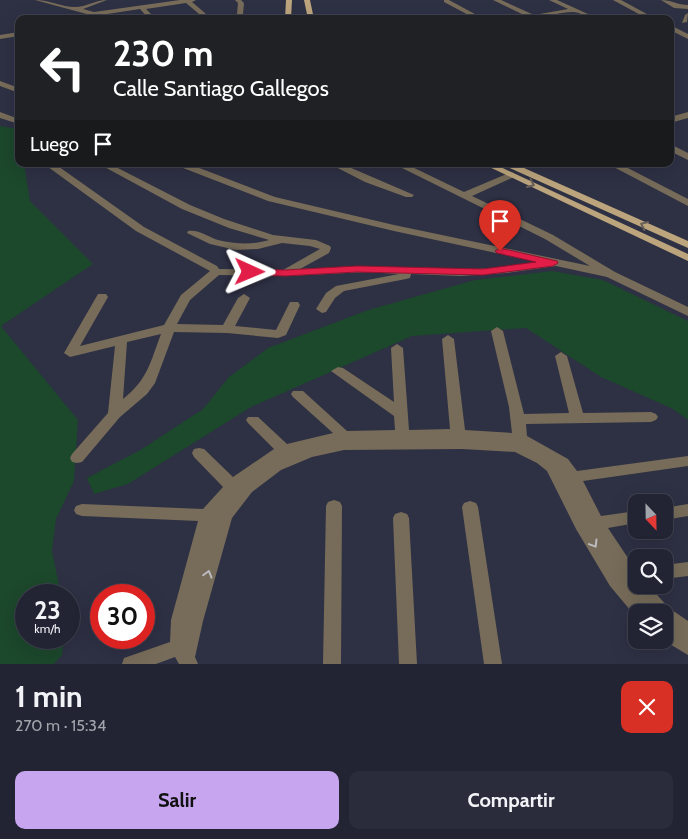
<!DOCTYPE html>
<html lang="es">
<head>
<meta charset="utf-8">
<style>
	body { margin:0; font-family:Cabin,sans-serif; background:#2a2c3b; color:#f1f3f6; height:100vh; display:flex; flex-direction:column; font-size:19px; white-space:nowrap }
	* { box-sizing:border-box; margin:0 }
	p { font-size:16px; color:#a2a4ac }
	.icon { flex:none; width:28px; height:28px; fill:none; stroke:currentColor; stroke-width:2; stroke-linecap:round; stroke-linejoin:round }
	.map { position:relative; height:664px; overflow:hidden }
	.drawer { display:flex; flex-direction:column; background:#222433; flex:1 }
	.drawer>* { flex:none }
	.banner { position:absolute; left:15px; top:15px; width:659px; height:152px; border-radius:10px; box-shadow:0 5px 20px #0002,0 0 0 1px #3f414e; background:#202124; color:#fff; overflow:hidden }
	.needle { width:32px; rotate:158deg }
	.buttons { position:absolute; left:628px; top:494px; display:grid; gap:10px }
	.buttons a { display:grid; place-items:center; width:45px; height:45px; border-radius:10px; background:#222433; box-shadow:0 5px 20px #0002,0 0 0 1px #3f414e; font-size:25px }
	.speed { position:absolute; left:15px; top:584px; display:flex; gap:10px; font-size:25px; font-weight:700; text-align:center }
	.speed>* { display:grid; place-content:center; width:65px; height:65px; border-radius:50%; background:#222433; box-shadow:0 5px 20px #0002,0 0 0 1px #3f414e; line-height:1 }
	.speed small { font-size:12px; font-weight:400 }
	.speed .limit { border:8px solid #d22; background:#fff; color:#111 }
	.pin { position:absolute; display:grid; place-items:center; width:42px; height:42px; color:#fff; margin:-51px -21px; border-radius:50% 50% 50% 0; rotate:-45deg; box-shadow:0 0 5px #0007 }
	.pin .icon { rotate:45deg }
	.me { position:absolute; width:55px; margin:-28px; rotate:91deg; stroke-linejoin:round; filter:drop-shadow(0 0 4px #0008) }
	.turn { display:flex; align-items:center; gap:18px; height:105px; padding:0 15px; font-size:22px }
	.turn .icon { width:65px; height:65px; stroke-width:2.5 }
	.turn b { display:block; font-size:35px; line-height:42px }
	.then { display:flex; align-items:center; height:48px; padding:0 15px; background:#0003; gap:10px; font-size:19px }
	.round { display:grid; place-items:center; flex:none; width:52px; height:52px; border-radius:10px; background:#2a2c3b }
	.head { display:flex; align-items:center; justify-content:space-between; height:85px; padding:0 15px }
	h1 { font-size:30px; font-weight:800; line-height:38px }
	.cta { display:flex; gap:10px; margin-top:auto; padding:10px 15px }
	.cta a { flex:1; height:58px; border-radius:10px; background:#c7a6ef; color:#111; font-size:20px; font-weight:800; line-height:58px; text-align:center }
	.cta a+a { background:#2a2c3b; color:#f1f3f6 }
	.map>svg:first-child { display:block }
	.green { fill:#1c482c }
	.lines { fill:none; stroke-linecap:round; stroke-linejoin:round }
	.minor { fill:#776c59; fill-rule:evenodd }
	.major { fill:#bca57d; fill-rule:evenodd }
	.oneway { stroke:#685f58 }
	.oneway2 { stroke:#bbbabf }
	.route { fill:#e11d48; stroke:#92132f }
</style>
</head>
<body>
<div class="map">
<svg width="688" height="664" viewBox="0 0 688 664">
	<rect width="100%" height="100%" fill="#2e3044"/>
	<path class="green" d="M0 126 18 129 19 164H24L30 201 93 264 1 326 78 420 74 481 56 519 52 551 61 595H26V638H64L62 655 54 664H0Z
		M552 271 603 280 688 321V420L673 409 601 377 526 328 412 336 251 407 128 484 94 494 87 478 142 449 203 409 229 377 268 348 368 310 475 280Z"/>
	<g class="lines">
		<path class="minor" d="M35 0C49 0 62 7 75 7 86 7 96 0 107 0L83 9 94 12 180 0H196L192 2 212 19H205L186 3 146 9 156 19H149L140 9 94 16Z
			M235 0H241L244 3 243 14 247 19H240L237 14 238 3Z
			M444 0H449L484 19H476L444 2Z
			M493 0H501L534 15 568 9 549 0H557L599 19C589 19 581 12 572 12 554 13 538 19 520 19L526 16Z
			M613 0H621L656 19H648Z
			M661 0C671 0 678 5 688 5V9L674 8Z
			M688 13 687 22 682 23 685 15Z
			M670 25 688 34V39L670 30Z
			M19 32V36L0 39V35Z
			M0 81 19 88V93L0 86Z
			M0 112 19 119V124L0 118Z
			M688 112V118L670 123V117Z
			M670 144 688 153V160L670 151Z
			M44 164H55L144 227 217 266 219 269 283 270 320 249 310 246 282 243 258 249 236 250 210 244 187 233 188 231C198 229 209 237 218 240 235 244 253 245 269 240L229 228 182 209 99 164H110L190 205 224 219 273 235 316 240 330 246 331 248 329 253 300 269 367 266 461 270 506 267 538 262 394 231 268 201 178 166 177 164H189L275 197 394 225 590 266 545 239 394 164H406L464 192 511 172 514 173V177L472 196 553 235 615 272 688 307V316L607 277 556 266 506 273 461 276 411 274 410 278 406 279 344 291 335 298 326 312 322 313 316 309 326 293 336 286 399 274 367 272 285 276 219 275 190 300 177 324 223 325 238 298 244 294 250 298 235 326 276 330 290 302H298L300 305 286 335 278 338 227 333 174 332 155 383 147 394 120 417 82 462 77 463 72 462 70 458 72 454 108 413 115 346 70 357 64 353 98 294H106L108 297 80 346 164 325 181 295 210 271 136 231ZM161 334C150 363 148 379 123 399L127 342Z
			M330 164H342L414 195 412 197H406L365 182Z
			M608 164H620L688 199V206Z
			M497 327 503 331 524 414 569 413 555 356 561 352 567 356 583 413 651 412 656 414 658 417 656 420 651 422 526 424 527 436 568 459 577 471 688 456V466L583 481 601 516 636 511V523L608 528 636 570V585H648L669 608 688 621V655L663 640 664 612H636V617L610 586 576 529 547 471 537 463 515 452 462 449 344 450 312 457 281 470 252 492 232 518 203 621 195 657 198 664H179L175 657 156 664H122L124 658 170 642 171 620 198 521 82 516 76 514 74 510 76 506 82 504 203 509 223 487 194 457 192 453 194 449 199 448 204 449 233 477 274 449 248 423 246 420 248 417H258L287 444 333 433 293 397 291 394 293 391H303L347 431 395 430 394 416 331 371 338 367 343 368 394 402 391 348 397 344 403 348 409 430 450 429 442 339 448 335 454 339 465 430 512 433 509 407 491 331Z
			M334 500 340 502 342 506 341 664H323L326 506 328 502Z
			M470 501 476 503 478 507 502 664H484L462 507 464 503Z
			M688 504V516L664 520V508Z
			M401 512 407 514 409 518 417 664H399L393 518 395 514Z
			M688 562V576L664 579V565Z"/>
		<path class="major" d="M286 0H292L291 19H285Z
			M304 0H310L314 19H308Z
			M483 164H494L688 254V261Z
			M504 164H515L688 241V248L505 166Z"/>
	</g>
	<defs><path id="oneway-chevron" d="M-2-3.5L2.5 0L-2 3.5" fill="none" stroke-width="1.6" stroke-linecap="round" stroke-linejoin="round" transform="scale(1.25)"/></defs>
	<g class="oneway">
		<use href="#oneway-chevron" transform="translate(531 184) rotate(25)"/>
		<use href="#oneway-chevron" transform="translate(644 225) rotate(-155)"/>
	</g>
	<g class="oneway2">
		<use href="#oneway-chevron" transform="translate(594 544) rotate(59)"/>
		<use href="#oneway-chevron" transform="translate(208 574) rotate(-74)"/>
	</g>
	<path class="route" d="M500 248 557 261 558 263 553 266 483 275 357 272 285 276 250 275 245 272 250 269 285 270 357 266 483 269 536 262 497 253 495 251Z"/>
</svg>
<div class="buttons">
<a><svg class="needle" viewBox="-14 -14 28 28"><path d="M0-13l5 13h-10z" fill="#e53935"/><path d="M0 13l5-13h-10z" fill="#a2a4ac"/></svg></a>
<a><svg class="icon" aria-label="search" viewBox="0 0 24 24"><circle cx="10" cy="10" r="6"/><path d="M15 15l6 6"/></svg></a>
<a><svg class="icon" aria-label="layers" viewBox="0 0 24 24"><path d="M12 4l9 5-9 5-9-5zM3 14l9 5 9-5"/></svg></a>
</div>
<div class="speed"><div>23<small>km/h</small></div><div class="limit">30</div></div>
<div class="pin" style="left:500px;top:251px;background:#d93025"><svg class="icon" aria-label="arrive" viewBox="0 0 24 24"><path d="M6 21V4h12l-3 4 3 4H6"/></svg></div>
<svg class="me" style="left:250px;top:272px" viewBox="-20 -20 40 40"><path d="M0-17L14 15 0 8-14 15z" fill="#e11d48" stroke="#fff" stroke-width="4"/></svg>
<div class="banner">
<div class="turn"><svg class="icon" aria-label="left" viewBox="0 0 24 24"><path d="M17 20v-9H6M10 6l-5 5 5 5"/></svg><div><b>230 m</b>Calle Santiago Gallegos</div></div>
<div class="then">Luego<svg class="icon" aria-label="arrive" viewBox="0 0 24 24"><path d="M6 21V4h12l-3 4 3 4H6"/></svg></div>
</div>
</div>
<section class="drawer">
<div class="head"><div><h1>1 min</h1><p>270 m · 15:34</p></div><a class="round" style="background:#d93025;color:#fff"><svg class="icon" aria-label="close" viewBox="0 0 24 24"><path d="M6 6l12 12M18 6L6 18"/></svg></a></div>
<div class="cta"><a>Salir</a><a>Compartir</a></div>
</section>
</body>
</html>
